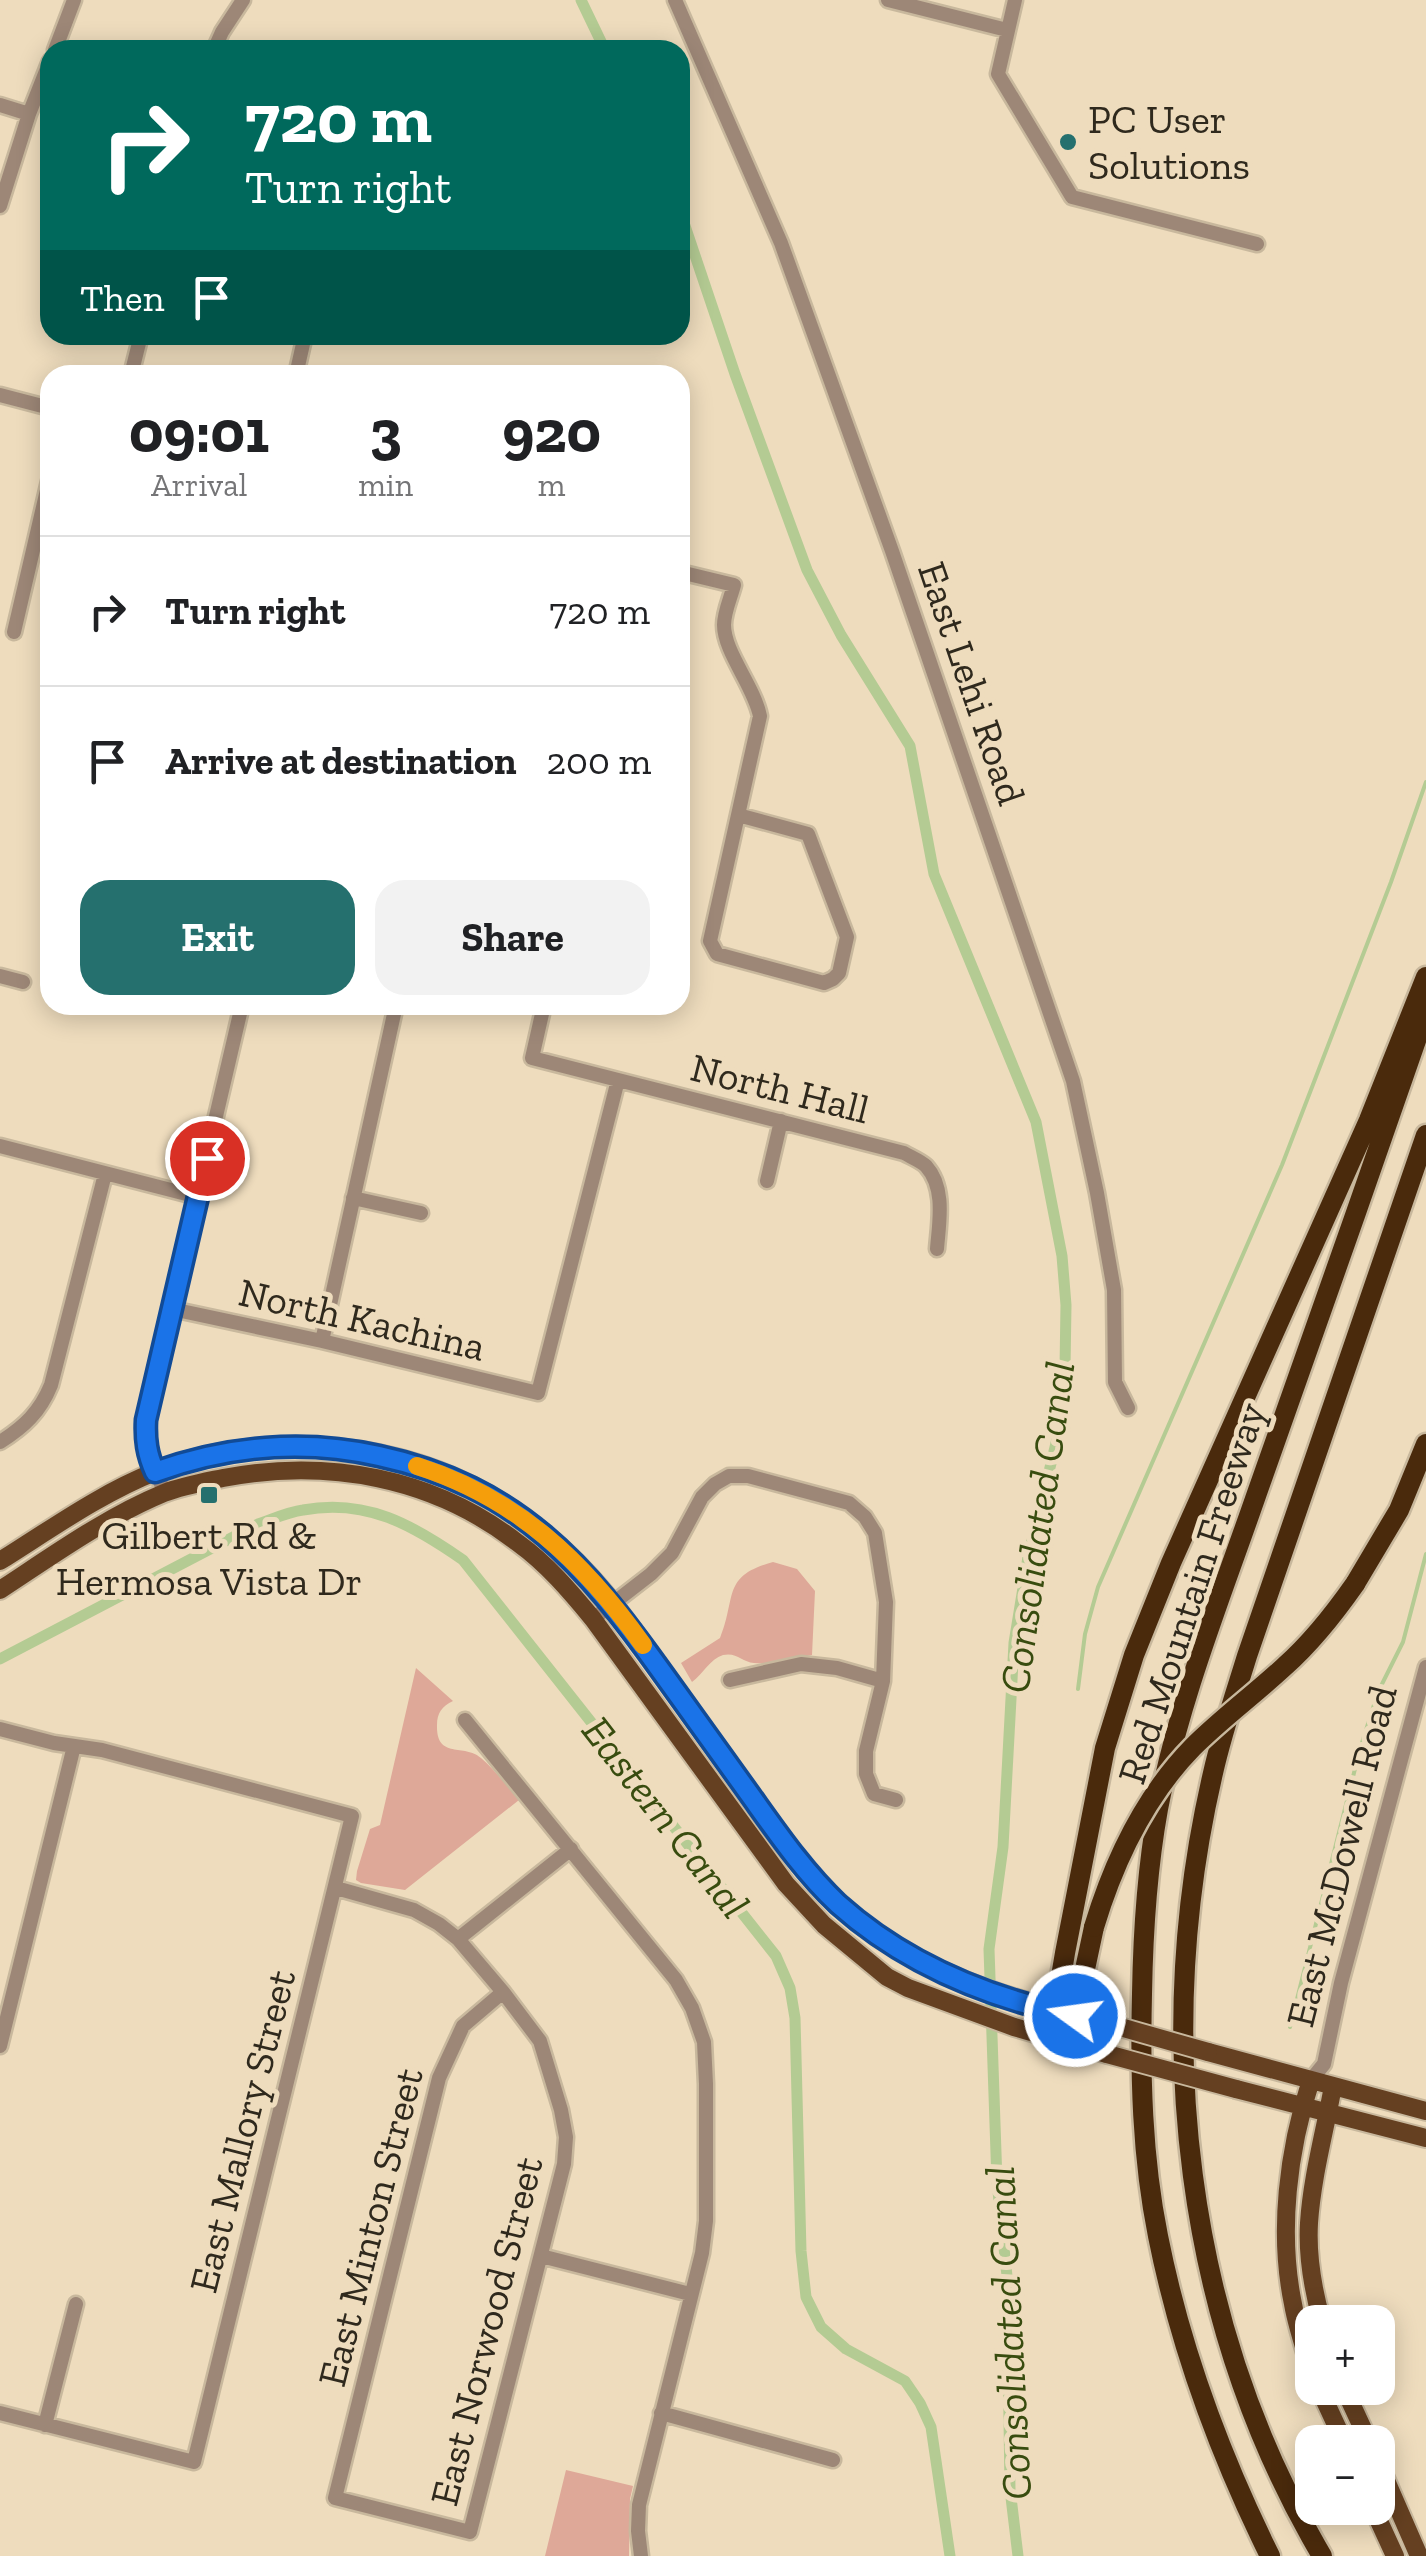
<!DOCTYPE html>
<html lang="en">
<head>
<meta charset="utf-8">
<style>
	body { margin:0; font-family:"Zilla Slab",serif; background:#f2f2f2; color:#202124; height:100vh; display:flex; flex-direction:column; font-size:38px; white-space:nowrap }
	* { box-sizing:border-box; margin:0 }
	p { font-size:32px; color:#757577 }
	.icon { flex:none; width:55px; height:55px; fill:none; stroke:currentColor; stroke-width:2; stroke-linecap:round; stroke-linejoin:round }
	.map { position:relative; flex:1; overflow:hidden }
	.details { position:absolute; left:40px; top:365px; width:650px; height:650px; display:flex; flex-direction:column; background:#fff; border-radius:30px; box-shadow:0 5px 25px #0003 }
	.details>* { flex:none }
	.hud { position:absolute; left:40px; top:40px; width:650px; height:305px; border-radius:30px; box-shadow:0 5px 25px #0003; background:#00695c; color:#fff; overflow:hidden }
	.tools { position:absolute; left:1295px; top:2305px; display:grid; gap:20px }
	.tools a { display:grid; place-items:center; width:100px; height:100px; border-radius:20px; background:#fff; box-shadow:0 5px 25px #0003; font-size:50px }
	.pin { position:absolute; display:grid; place-items:center; width:85px; height:85px; color:#fff; margin:-42px; border:5px solid #fff; border-radius:50%; box-shadow:0 2px 10px #0007 }
	.me { position:absolute; width:110px; margin:-55px; rotate:284deg; stroke-linejoin:round; filter:drop-shadow(0 0 8px #0008) }
	.turn { display:flex; align-items:center; gap:35px; height:210px; padding:0 40px; font-size:45px }
	.turn .icon { width:130px; height:130px; stroke-width:2.5 }
	.turn b { display:block; font-size:70px; line-height:85px }
	.then { display:flex; align-items:center; height:95px; padding:0 40px; background:#0003; gap:20px; font-size:38px }
	.eta { display:flex; justify-content:space-evenly; align-items:center; height:170px; text-align:center }
	.eta b { font-size:60px; font-weight:700; line-height:70px }
	.button { display:flex; gap:20px; margin-top:auto; padding:20px 40px }
	.button a { flex:1; height:115px; border-radius:30px; background:#25706e; color:#fff; font-size:40px; font-weight:700; line-height:115px; text-align:center }
	.button a+a { background:#f2f2f2; color:#202124 }
	ul { padding:0; list-style:none }
	li { display:flex; align-items:center; gap:30px; height:150px; padding:0 40px; border-top:2px solid #e0e0e0 }
	li div { flex:1 }
	li b { display:block; font-size:38px }
	li em { font-style:normal }
	.map>svg:first-child { display:block }
	.green { fill:#dea898 }
	.lines { fill:none; stroke-linecap:round; stroke-linejoin:round }
	.stream { stroke:#b4cb93; stroke-width:4 }
	.canal { stroke:#b4cb93; stroke-width:11 }
	.minor-casing { stroke:#c8b89d; stroke-width:19 }
	.major-casing { stroke:#c8b89d; stroke-width:22 }
	.highway-casing { stroke:#c8b89d; stroke-width:25 }
	.minor { stroke:#9d8777; stroke-width:14 }
	.major { stroke:#654021; stroke-width:18 }
	.highway { stroke:#4a2a0c; stroke-width:20 }
	.major-bridge-casing { stroke:#c8b89d; stroke-width:22; stroke-linecap:butt }
	.highway-bridge-casing { stroke:#c8b89d; stroke-width:25; stroke-linecap:butt }
	.major-bridge { stroke:#654021; stroke-width:18 }
	.highway-bridge { stroke:#4a2a0c; stroke-width:20 }
	.route-casing { stroke:#114b97; stroke-width:25 }
	.route { stroke:#1a73e8; stroke-width:18 }
	.slow { stroke:#f59e0b; stroke-width:18 }
	.poi-dot { fill:#25706e; stroke:#eedcbd; stroke-width:4 }
	.labels { text-anchor:middle; dominant-baseline:central; stroke-width:10; stroke-linejoin:round; paint-order:stroke }
	.poi-label { font-size:40px; fill:#2f291d; stroke:#eedcbd; text-anchor:start }
	.street-label { font-size:40px; fill:#2f291d; stroke:#eedcbd }
	.water-label { font-size:42px; font-style:italic; fill:#384c0f; stroke:#eedcbd }
</style>
</head>
<body>
<div class="map">
<svg width="1426" height="2556" viewBox="0 0 1426 2556">
	<rect width="100%" height="100%" fill="#eedcbd"/>
	<path class="green" d="M773 1562 797 1569 815 1591 812 1655C795 1658 772 1665 754 1663 742 1662 737 1652 723 1655 710 1659 703 1674 692 1682L681 1663 720 1638C737 1597 721 1576 773 1562Z
		M416 1668 453 1701C442 1706 437 1713 437 1725 436 1760 464 1743 481 1758 495 1770 507 1786 519 1800L405 1890 361 1883 356 1880 357 1871 370 1829 380 1825Z
		M566 2470 633 2486 630 2499 629 2556H545Z"/>
	<g class="lines">
		<path class="stream" d="M1078 1689 1085 1634 1098 1587 1282 1165 1391 882 1426 782
			M1290 2027 1360 1749 1378 1692 1403 1642 1426 1554"/>
		<path class="canal" d="M581 0 605 50
			M680 211 735 374 807 570 841 635 910 746 934 874 1036 1122 1062 1256 1066 1305 1065 1368 1058 1435 1028 1557 1014 1643 1003 1847 989 1949 997 2182 1007 2276 1010 2489 1018 2556
			M0 1659 258 1524C273 1519 288 1512 303 1510 366 1498 413 1525 463 1560L776 1956 790 1988 795 2018 801 2251 806 2297 821 2327 846 2349 905 2381 920 2403 931 2427 950 2556"/>
		<g class="minor-casing">
			<path id="minor" d="M675 0 781 243 892 551 1073 1081 1097 1193 1114 1290 1115 1382 1128 1408
				M888 0 1007 30
				M1015 0 998 74 1072 197 1257 244
				M55 50 74 0
				M214 50 222 32 243 0
				M0 105 29 114
				M0 206 29 114 50 61
				M131 375 141 335
				M296 375 305 335
				M0 395 50 408
				M680 572 734 585C731 597 724 612 724 625 724 652 754 686 760 716L710 941 717 954 824 983 833 979 839 973 847 937 808 834 738 815
				M14 632 50 477
				M0 976 23 982
				M544 1005 532 1058 904 1153C911 1157 921 1161 926 1166 946 1188 939 1223 937 1249
				M0 1146 198 1197
				M767 1181 781 1121
				M353 1198 421 1213
				M172 1309 322 1341 538 1393 618 1080
				M322 1341 396 1005
				M0 1442C24 1427 40 1412 51 1385L105 1174
				M165 1492C152 1466 144 1451 145 1420L242 1005
				M593 1619 651 1574 672 1553 702 1497 715 1484 729 1476H748L849 1503 865 1517 875 1533 886 1602 883 1681 866 1751V1774L874 1794 896 1800
				M730 1680 801 1664 837 1668 883 1681
				M465 1720 676 1980 692 2008 704 2042 706 2084V2221L702 2253 639 2505 638 2531 641 2556
				M0 1729 54 1743 102 1750 352 1816 194 2462 0 2413
				M336 1888 414 1910 439 1924 458 1939 503 1992 540 2041 561 2110 566 2137 564 2164 470 2532 335 2498 439 2078 463 2026 503 1992
				M458 1939 571 1849
				M0 2046 74 1746
				M1311 2080 1324 2064 1341 1983 1426 1667
				M541 2256 690 2294
				M661 2413 833 2460
				M45 2425 76 2304"/>
		</g>
		<g class="major-casing">
			<path id="major" d="M0 1561C51 1529 101 1493 157 1471 256 1433 379 1438 474 1487 534 1519 586 1566 626 1621 666 1676 705 1732 744 1787 773 1828 802 1871 839 1905 918 1975 1007 1998 1106 2023
				M0 1590C52 1556 106 1517 164 1493 182 1486 204 1482 223 1478 327 1458 433 1477 518 1543 547 1564 570 1591 593 1619L786 1884 824 1925 887 1977 908 1988 1014 2027 1107 2054
				M1208 2052 1426 2111
				M1311 2080C1288 2150 1278 2232 1293 2304 1297 2327 1305 2350 1312 2372
				M1236 2089 1426 2138
				M1322 2322C1313 2290 1307 2257 1309 2223 1312 2177 1325 2131 1333 2086
				M1319 2388 1344 2442
				M1344 2388 1369 2442
				M1378 2462 1419 2556
				M1373 2508 1395 2556"/>
		</g>
		<g class="highway-casing">
			<path id="highway" d="M1355 1584 1399 1510 1426 1444
				M1065 2042 1055 2012 1065 1953 1105 1748 1134 1655 1171 1563 1369 1120 1426 977
				M1065 2042 1075 2016 1094 1927
				M1270 2556C1220 2455 1180 2347 1158 2236 1142 2157 1140 2075 1142 1994 1143 1933 1147 1870 1158 1809 1179 1700 1221 1597 1257 1493 1313 1332 1371 1173 1426 1012
				M1322 2556C1184 2323 1152 2035 1213 1773 1222 1733 1235 1695 1247 1656L1426 1135"/>
		</g>
		<use href="#minor" class="minor"/>
		<use href="#major" class="major"/>
		<use href="#highway" class="highway"/>
		<g class="major-bridge-casing">
			<path id="major-bridge" d="M1106 2023 1208 2052
				M1107 2054 1236 2089"/>
		</g>
		<g class="highway-bridge-casing">
			<path id="highway-bridge" d="M1094 1927C1114 1861 1144 1797 1193 1747 1222 1718 1255 1694 1285 1666 1312 1642 1334 1614 1355 1584"/>
		</g>
		<use href="#major-bridge" class="major-bridge"/>
		<use href="#highway-bridge" class="highway-bridge"/>
	</g>
	<g class="lines">
		<g class="route-casing">
			<path id="route" d="M207 1158 146 1420C145 1440 147 1454 155 1472 227 1446 304 1439 379 1456 518 1486 585 1564 664 1675 692 1714 720 1753 748 1792 776 1831 803 1871 838 1904 904 1963 989 1998 1075 2016"/>
		</g>
		<use href="#route" class="route"/>
		<path class="slow" d="M417 1466C517 1498 583 1561 643 1645"/>
	</g>
	<g class="poi-dot">
		<circle cx="1068" cy="142" r="10"/>
		<rect x="199" y="1485" width="20" height="20" rx="5"/>
	</g>
	<g class="labels">
		<g class="poi-label">
			<text x="1088" y="119">PC User<tspan x="1088" dy="46">Solutions</tspan></text>
			<text x="209" y="1535" text-anchor="middle">Gilbert Rd &amp;<tspan x="209" dy="46">Hermosa Vista Dr</tspan></text>
		</g>
		<g class="street-label">
			<text transform="translate(972 683) rotate(71)">East Lehi Road</text>
			<text transform="translate(780 1088) rotate(14)">North Hall</text>
			<text transform="translate(362 1319) rotate(13)">North Kachina</text>
			<text transform="translate(1191 1593) rotate(-72)">Red Mountain Freeway</text>
			<text transform="translate(1341 1856) rotate(-76)">East McDowell Road</text>
			<text transform="translate(242 2131) rotate(-76)">East Mallory Street</text>
			<text transform="translate(370 2227) rotate(-76)">East Minton Street</text>
			<text transform="translate(486 2331) rotate(-76)">East Norwood Street</text>
		</g>
		<g class="water-label">
			<text transform="translate(1037 1527) rotate(-82)">Consolidated Canal</text>
			<text transform="translate(666 1817) rotate(52)">Eastern Canal</text>
			<text transform="translate(1008 2333) rotate(-93)">Consolidated Canal</text>
		</g>
	</g>
</svg>
<div class="tools">
<a>+</a>
<a>−</a>
</div>
<div class="pin" style="left:207px;top:1158px;background:#d93025"><svg class="icon" aria-label="arrive" viewBox="0 0 24 24"><path d="M6 21V4h12l-3 4 3 4H6"/></svg></div>
<svg class="me" style="left:1075px;top:2016px" viewBox="-20 -20 40 40"><circle r="17" fill="#1a73e8" stroke="#fff" stroke-width="3"/><path d="M0-11L8 9 0 5-8 9z" fill="#fff"/></svg>
<div class="hud">
<div class="turn"><svg class="icon" aria-label="right" viewBox="0 0 24 24"><path d="M7 20v-9h11M14 6l5 5-5 5"/></svg><div><b>720 m</b>Turn right</div></div>
<div class="then">Then<svg class="icon" aria-label="arrive" viewBox="0 0 24 24"><path d="M6 21V4h12l-3 4 3 4H6"/></svg></div>
</div>
<section class="details">
<div class="eta">
<div><b>09:01</b><p>Arrival</p></div>
<div><b>3</b><p>min</p></div>
<div><b>920</b><p>m</p></div>
</div>
<ul>
<li><svg class="icon" aria-label="right" viewBox="0 0 24 24"><path d="M7 20v-9h11M14 6l5 5-5 5"/></svg><div><b>Turn right</b></div><em>720 m</em></li>
<li><svg class="icon" aria-label="arrive" viewBox="0 0 24 24"><path d="M6 21V4h12l-3 4 3 4H6"/></svg><div><b>Arrive at destination</b></div><em>200 m</em></li>
</ul>
<div class="button"><a>Exit</a><a>Share</a></div>
</section>
</div>
</body>
</html>
